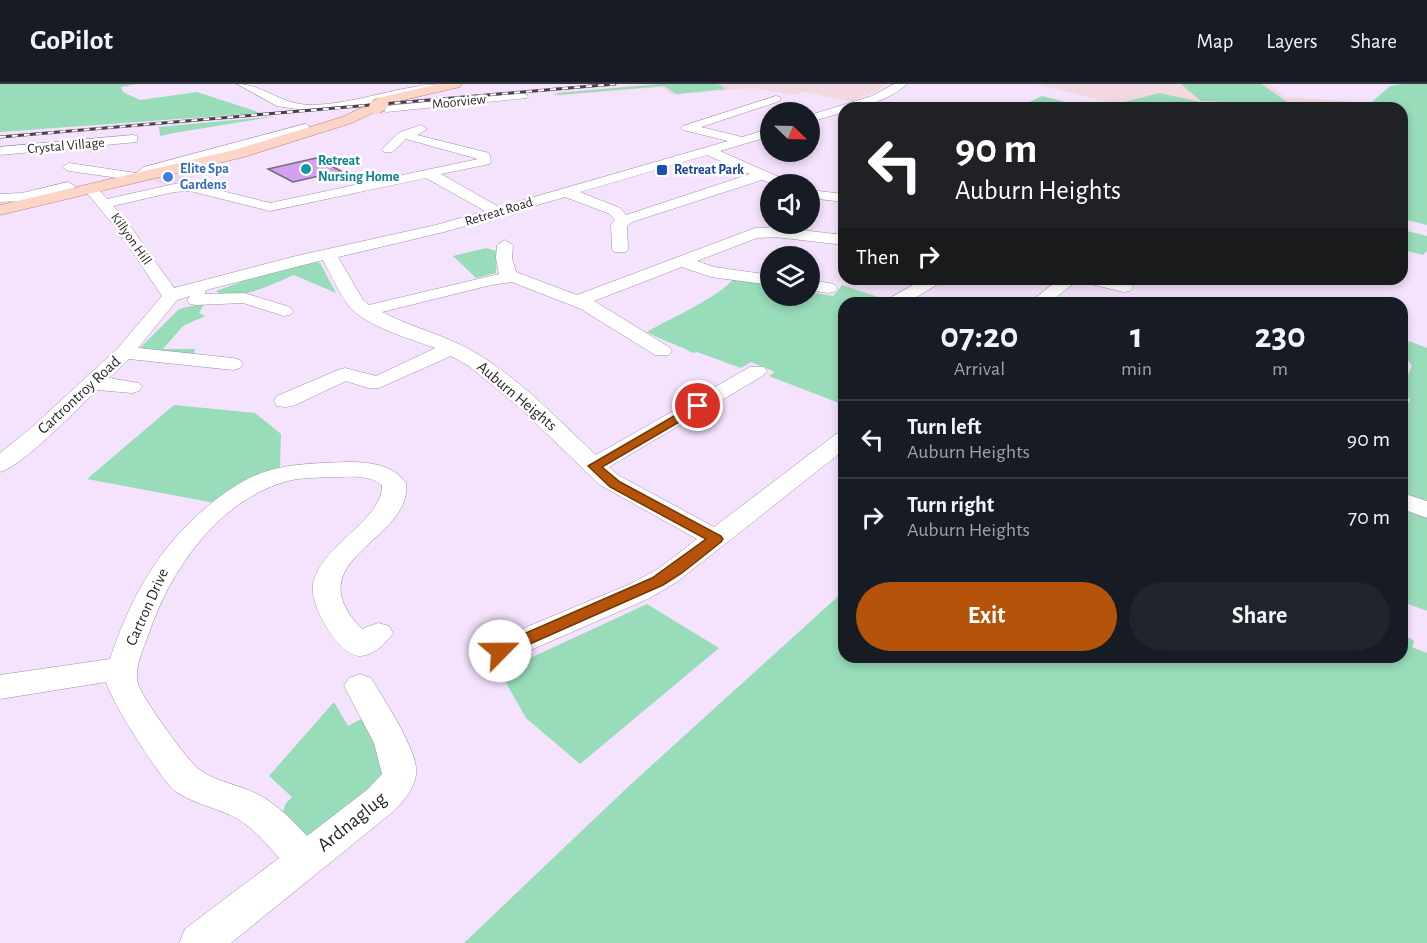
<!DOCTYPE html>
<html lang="en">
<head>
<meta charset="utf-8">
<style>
	body { margin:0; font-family:"Alegreya Sans",sans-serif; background:#20242c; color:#f1f3f6; height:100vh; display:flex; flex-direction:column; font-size:22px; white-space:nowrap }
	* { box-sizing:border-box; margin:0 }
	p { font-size:20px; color:#9ea1a6 }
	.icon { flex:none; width:33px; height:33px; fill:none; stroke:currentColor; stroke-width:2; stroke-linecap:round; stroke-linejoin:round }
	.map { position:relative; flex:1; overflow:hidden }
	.sheet { position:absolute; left:838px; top:213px; width:570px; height:366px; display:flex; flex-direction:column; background:#171b24; border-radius:18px; box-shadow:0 3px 9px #0003 }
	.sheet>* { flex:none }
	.top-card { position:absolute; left:838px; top:18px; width:570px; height:183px; border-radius:18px; box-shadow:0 3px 9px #0003; background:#202124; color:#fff; overflow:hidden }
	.needle { width:39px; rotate:113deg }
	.controls { position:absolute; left:760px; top:18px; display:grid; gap:12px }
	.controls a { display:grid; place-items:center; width:60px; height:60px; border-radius:50%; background:#171b24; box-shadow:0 3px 9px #0003; font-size:30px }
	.pin { position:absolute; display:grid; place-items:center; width:51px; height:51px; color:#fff; margin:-26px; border:3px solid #fff; border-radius:50%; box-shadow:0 2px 6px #0007 }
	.me { position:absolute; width:66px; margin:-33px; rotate:67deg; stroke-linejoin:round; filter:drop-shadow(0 0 4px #0008) }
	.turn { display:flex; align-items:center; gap:21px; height:126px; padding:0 18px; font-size:27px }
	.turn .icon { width:78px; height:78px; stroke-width:2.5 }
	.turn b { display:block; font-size:42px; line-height:51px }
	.then { display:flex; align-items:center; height:57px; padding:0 18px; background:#0003; gap:12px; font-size:22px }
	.eta { display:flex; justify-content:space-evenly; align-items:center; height:102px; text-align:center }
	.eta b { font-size:36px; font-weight:700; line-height:42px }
	.cta { display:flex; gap:12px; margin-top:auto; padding:12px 18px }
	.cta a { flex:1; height:69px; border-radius:36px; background:#b45309; color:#fff; font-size:24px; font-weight:700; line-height:69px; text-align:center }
	.cta a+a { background:#20242c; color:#f1f3f6 }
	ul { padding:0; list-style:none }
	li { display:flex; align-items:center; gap:18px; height:78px; padding:0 18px; border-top:2px solid #363941 }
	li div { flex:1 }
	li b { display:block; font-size:22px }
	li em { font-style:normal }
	header { display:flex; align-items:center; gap:36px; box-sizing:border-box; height:84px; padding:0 30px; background:#171b24; border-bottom:2px solid #363941 }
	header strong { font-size:28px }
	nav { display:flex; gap:33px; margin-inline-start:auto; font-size:21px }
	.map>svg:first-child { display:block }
	.built { fill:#ecd4f4 }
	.education { fill:#f1d8e1 }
	.green { fill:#98dcb9 }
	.building { fill:#d3a1f0; stroke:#75667e; stroke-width:1.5 }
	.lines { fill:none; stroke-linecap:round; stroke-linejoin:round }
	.minor-casing { stroke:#a190a8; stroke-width:1 }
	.major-casing { stroke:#b28578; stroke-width:1 }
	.minor { fill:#fff; fill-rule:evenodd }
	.major { fill:#fdd5c6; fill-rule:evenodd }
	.rail-casing { stroke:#49404b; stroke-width:3 }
	.rail { stroke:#fff; stroke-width:2; stroke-dasharray:6; stroke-linecap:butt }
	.major-bridge-casing { stroke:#b28578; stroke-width:15; stroke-linecap:butt }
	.major-bridge { stroke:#fdd5c6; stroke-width:14 }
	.route { fill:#b45309; stroke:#753606; stroke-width:1.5 }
	.culture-dot { fill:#0f9aa8; stroke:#fff; stroke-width:2 }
	.transit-dot { fill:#1a4fb4; stroke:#fff; stroke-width:2 }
	.shop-dot { fill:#3f7fe0; stroke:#fff; stroke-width:2 }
	.labels { text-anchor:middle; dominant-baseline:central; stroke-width:5; stroke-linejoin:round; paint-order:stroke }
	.far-street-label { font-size:14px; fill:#2b242d; stroke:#fff }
	.far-culture-label { font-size:14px; font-weight:bold; fill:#0d838f; stroke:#fff; text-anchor:start }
	.far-shop-label { font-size:14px; font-weight:bold; fill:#366cbe; stroke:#fff; text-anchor:start }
	.far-transit-label { font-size:14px; font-weight:bold; fill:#164399; stroke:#fff; text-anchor:start }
	.street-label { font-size:16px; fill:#2b242d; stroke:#fff }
	.near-street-label { font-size:20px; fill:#2b242d; stroke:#fff }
</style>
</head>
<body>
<header>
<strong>GoPilot</strong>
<nav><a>Map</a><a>Layers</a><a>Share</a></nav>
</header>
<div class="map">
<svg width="1427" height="859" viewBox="0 0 1427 859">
	<rect width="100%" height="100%" fill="#f5e2fc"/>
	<path class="built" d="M202 81 220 86 165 101 146 94Z"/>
	<path class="education" d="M651 0H885L877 7 851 18 805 8 793 11 753 4 673 11 661 3 555 12 552 9Z
		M1036 0H1269L1285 13 1356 18 1348 24H1132Z"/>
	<path class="green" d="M0 0H137L121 3 123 8 140 16 197 8 261 29 0 48Z
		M662 0H718L726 5 676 10 664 2 558 11 557 9Z
		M1181 0H1261L1290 20 1201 17Z
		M1402 0H1427V141L1403 135 1402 24H1365L1390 2Z
		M1159 9 1224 23 1101 24Z
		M1042 12 1088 24H1017Z
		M277 32 174 49 160 52 159 43Z
		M1403 146 1427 152V167L1423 171 1403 166Z
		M486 164 497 167 496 189 476 194 453 172Z
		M316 178 320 179 336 209 294 191C275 199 234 220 216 207L257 192Z
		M733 195 771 200V212H810V205L815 209 833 212 842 201 878 213 867 219H844V321L769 292 775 288 751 278 741 284 697 268 693 269C677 260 662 257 647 248 667 236 721 212 733 195Z
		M205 219 199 229 205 232 183 242 163 265H195L194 271 137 267 179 225Z
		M1409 257 1427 264V421L1403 412V331L1410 315 1403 312V301L1412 282 1403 269Z
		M174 321 255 329 281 350 280 386 215 419 87 395Z
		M1403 423 1427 432V527L1403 518Z
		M844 507V573H1402L1403 550 1414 557 1412 563 1427 569V859H464L630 701Z
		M647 520 719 564 580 680 526 634 500 588Z
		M334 618 348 642 367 632 388 691 316 752 304 750 281 732 286 719 292 713 269 692Z"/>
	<path class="building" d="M316 74 341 87 293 98 268 85Z"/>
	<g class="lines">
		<g class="minor-casing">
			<path id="minor" d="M237 0C264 0 280 21 312 21 358 20 401 0 446 0L367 20 310 27 277 22Z
				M894 0H907C892 14 865 24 844 24V28L810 38V31L872 12Z
				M523 9 528 12 527 14 386 28 380 25 386 22Z
				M776 12 780 13V17L701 43 742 53 771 44V52L720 67 788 97 790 100H773L762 96 632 138 627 142 628 165 626 168H614L612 165 611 140 615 136 610 130 565 113 444 148 338 173 363 216 369 221 499 190 496 174 497 161 505 156 513 161 512 174 516 188 577 211 755 144 775 143 844 151V161L775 153 757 154 697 177 714 183 771 191V201L711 193 682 183 594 217 669 263 672 267 669 271H655L581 225 512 198 491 201 382 228C406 241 434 248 459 260 511 285 554 332 596 371L750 283H764L767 287 764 291 609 383 618 391 714 443 836 350 844 348V366L678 497 650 514 510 575 499 578 488 575 484 567 488 559 630 500 658 485 697 455 600 401 520 324 469 282 451 272 379 304H368L346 297 293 322 285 323 277 322 274 317 277 312 338 286 345 284 376 292 435 264C411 255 364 242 348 221 338 207 331 191 323 176L206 206 205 210 244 209 290 223 293 227 290 231 284 232 243 219 196 221 190 220 187 216 190 212 177 216 138 264 233 274 240 276 243 280 240 284 233 286 129 275 109 294 139 299 142 303 139 307 132 309 97 306C77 325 23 382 0 388V369L32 343 117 265 162 212 120 149 87 109 89 106H99L107 115 174 100 190 99 270 119 478 75 406 55 392 68H384L382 65 400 48 421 41 427 45 417 51 489 69 491 77 490 80 441 90 499 123 728 57 683 46 681 44 683 42ZM707 71 750 90 626 131 620 124 580 108ZM426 94 485 127 436 141 296 172 174 204 131 143 113 122 174 108 190 107 270 127Z
				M305 40 309 42V46L154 89 139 97 69 87 62 83 69 79 136 89 144 83Z
				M133 51 137 52V58L0 71V63Z
				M68 98 75 102 73 105 22 117 0 118V110L22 109Z
				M810 106 844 110V118L810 114Z
				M924 195H946L907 219H885L888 215Z
				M1059 195H1079L1049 219H1029Z
				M1083 195H1113L1130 199 1133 203 1130 207 1124 208 1086 199Z
				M810 196 834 200 837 204 834 208 828 209 810 206Z
				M349 378C370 378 394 381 406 399 413 457 293 475 362 545L378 539 389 542 393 549C387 559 372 572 360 572 338 572 309 520 313 500 320 462 384 435 382 401 368 390 350 393 334 393 317 394 300 393 284 398 217 418 170 487 149 549 144 564 132 586 139 602 144 616 188 678 200 686 216 698 241 701 259 711 278 721 292 736 307 752L368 705 382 690 374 659 344 602 349 594 360 590 371 594C383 614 420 669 416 691 414 705 403 718 394 727L231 859H179L185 845 279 774C264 757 251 741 230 731 213 723 190 718 175 707 160 695 111 617 106 598L0 615V591L110 575C130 515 158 463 208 422 225 408 245 394 267 387 294 379 321 379 349 378Z
				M1402 409 1427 417V434L1402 425Z"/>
		</g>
		<g class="major-casing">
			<path id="major" d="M439 0H462L460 3 395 18 352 39 244 73 0 131V121L234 66 342 33 386 12Z"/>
		</g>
		<use href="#minor" class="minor"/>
		<use href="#major" class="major"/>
		<g class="rail-casing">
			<path id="rail" d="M0 53 615 0"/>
		</g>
		<use href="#rail" class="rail"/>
		<g class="major-bridge-casing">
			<path id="major-bridge" d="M376 23 381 20"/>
		</g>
		<use href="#major-bridge" class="major-bridge"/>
	</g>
	<path class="route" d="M698 318 703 319V324L602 383 620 398 721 452 723 455 721 458 682 489 663 501 505 571H494L491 567 494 563 652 494 706 455 610 403 588 382Z"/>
	<circle class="culture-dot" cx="306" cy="85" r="6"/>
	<rect class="transit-dot" x="656" y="80" width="12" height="12" rx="3"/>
	<circle class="shop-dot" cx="168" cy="93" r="6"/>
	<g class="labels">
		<g class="far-street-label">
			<text transform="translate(459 18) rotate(-6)">Moorview</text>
			<text transform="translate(66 62) rotate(-5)">Crystal Village</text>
			<text transform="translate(499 128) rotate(-17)">Retreat Road</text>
			<text transform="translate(131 155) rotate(55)">Killyon Hill</text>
		</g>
		<g class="far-culture-label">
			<text x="318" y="77">Retreat<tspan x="318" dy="16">Nursing Home</tspan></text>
		</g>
		<g class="far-shop-label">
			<text x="180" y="85">Elite Spa<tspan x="180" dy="16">Gardens</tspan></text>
		</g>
		<g class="far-transit-label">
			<text x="674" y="86">Retreat Park</text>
		</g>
		<g class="street-label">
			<text transform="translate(79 311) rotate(-43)">Cartrontroy Road</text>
			<text transform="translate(517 312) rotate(40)">Auburn Heights</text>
			<text transform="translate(147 523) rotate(-66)">Cartron Drive</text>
		</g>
		<g class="near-street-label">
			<text transform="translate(352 738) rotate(-39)">Ardnaglug</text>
		</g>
	</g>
</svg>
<div class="controls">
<a><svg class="needle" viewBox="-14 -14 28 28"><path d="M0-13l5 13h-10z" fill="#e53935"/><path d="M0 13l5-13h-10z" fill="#9ea1a6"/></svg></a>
<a><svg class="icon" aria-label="sound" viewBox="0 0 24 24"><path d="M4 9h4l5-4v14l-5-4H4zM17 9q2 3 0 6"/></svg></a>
<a><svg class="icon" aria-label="layers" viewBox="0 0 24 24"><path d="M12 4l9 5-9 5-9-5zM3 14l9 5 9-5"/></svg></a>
</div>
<div class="pin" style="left:698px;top:322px;background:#d93025"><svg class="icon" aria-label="arrive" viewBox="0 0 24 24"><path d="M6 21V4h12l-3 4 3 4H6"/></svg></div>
<svg class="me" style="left:500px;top:567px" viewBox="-20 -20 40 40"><circle r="19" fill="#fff"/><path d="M0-13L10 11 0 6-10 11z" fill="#b45309"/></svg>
<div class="top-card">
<div class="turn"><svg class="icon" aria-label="left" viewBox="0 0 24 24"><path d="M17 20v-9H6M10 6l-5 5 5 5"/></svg><div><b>90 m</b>Auburn Heights</div></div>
<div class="then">Then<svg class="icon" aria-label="right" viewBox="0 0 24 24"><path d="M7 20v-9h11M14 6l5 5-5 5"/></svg></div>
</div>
<section class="sheet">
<div class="eta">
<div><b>07:20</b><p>Arrival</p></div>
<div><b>1</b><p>min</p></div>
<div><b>230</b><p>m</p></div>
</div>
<ul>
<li><svg class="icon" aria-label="left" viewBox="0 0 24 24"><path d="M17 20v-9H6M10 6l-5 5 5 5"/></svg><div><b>Turn left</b><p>Auburn Heights</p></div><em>90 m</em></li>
<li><svg class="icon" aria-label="right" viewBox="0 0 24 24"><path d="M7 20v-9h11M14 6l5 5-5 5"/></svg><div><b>Turn right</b><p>Auburn Heights</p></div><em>70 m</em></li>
</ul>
<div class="cta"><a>Exit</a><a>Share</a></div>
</section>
</div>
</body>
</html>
